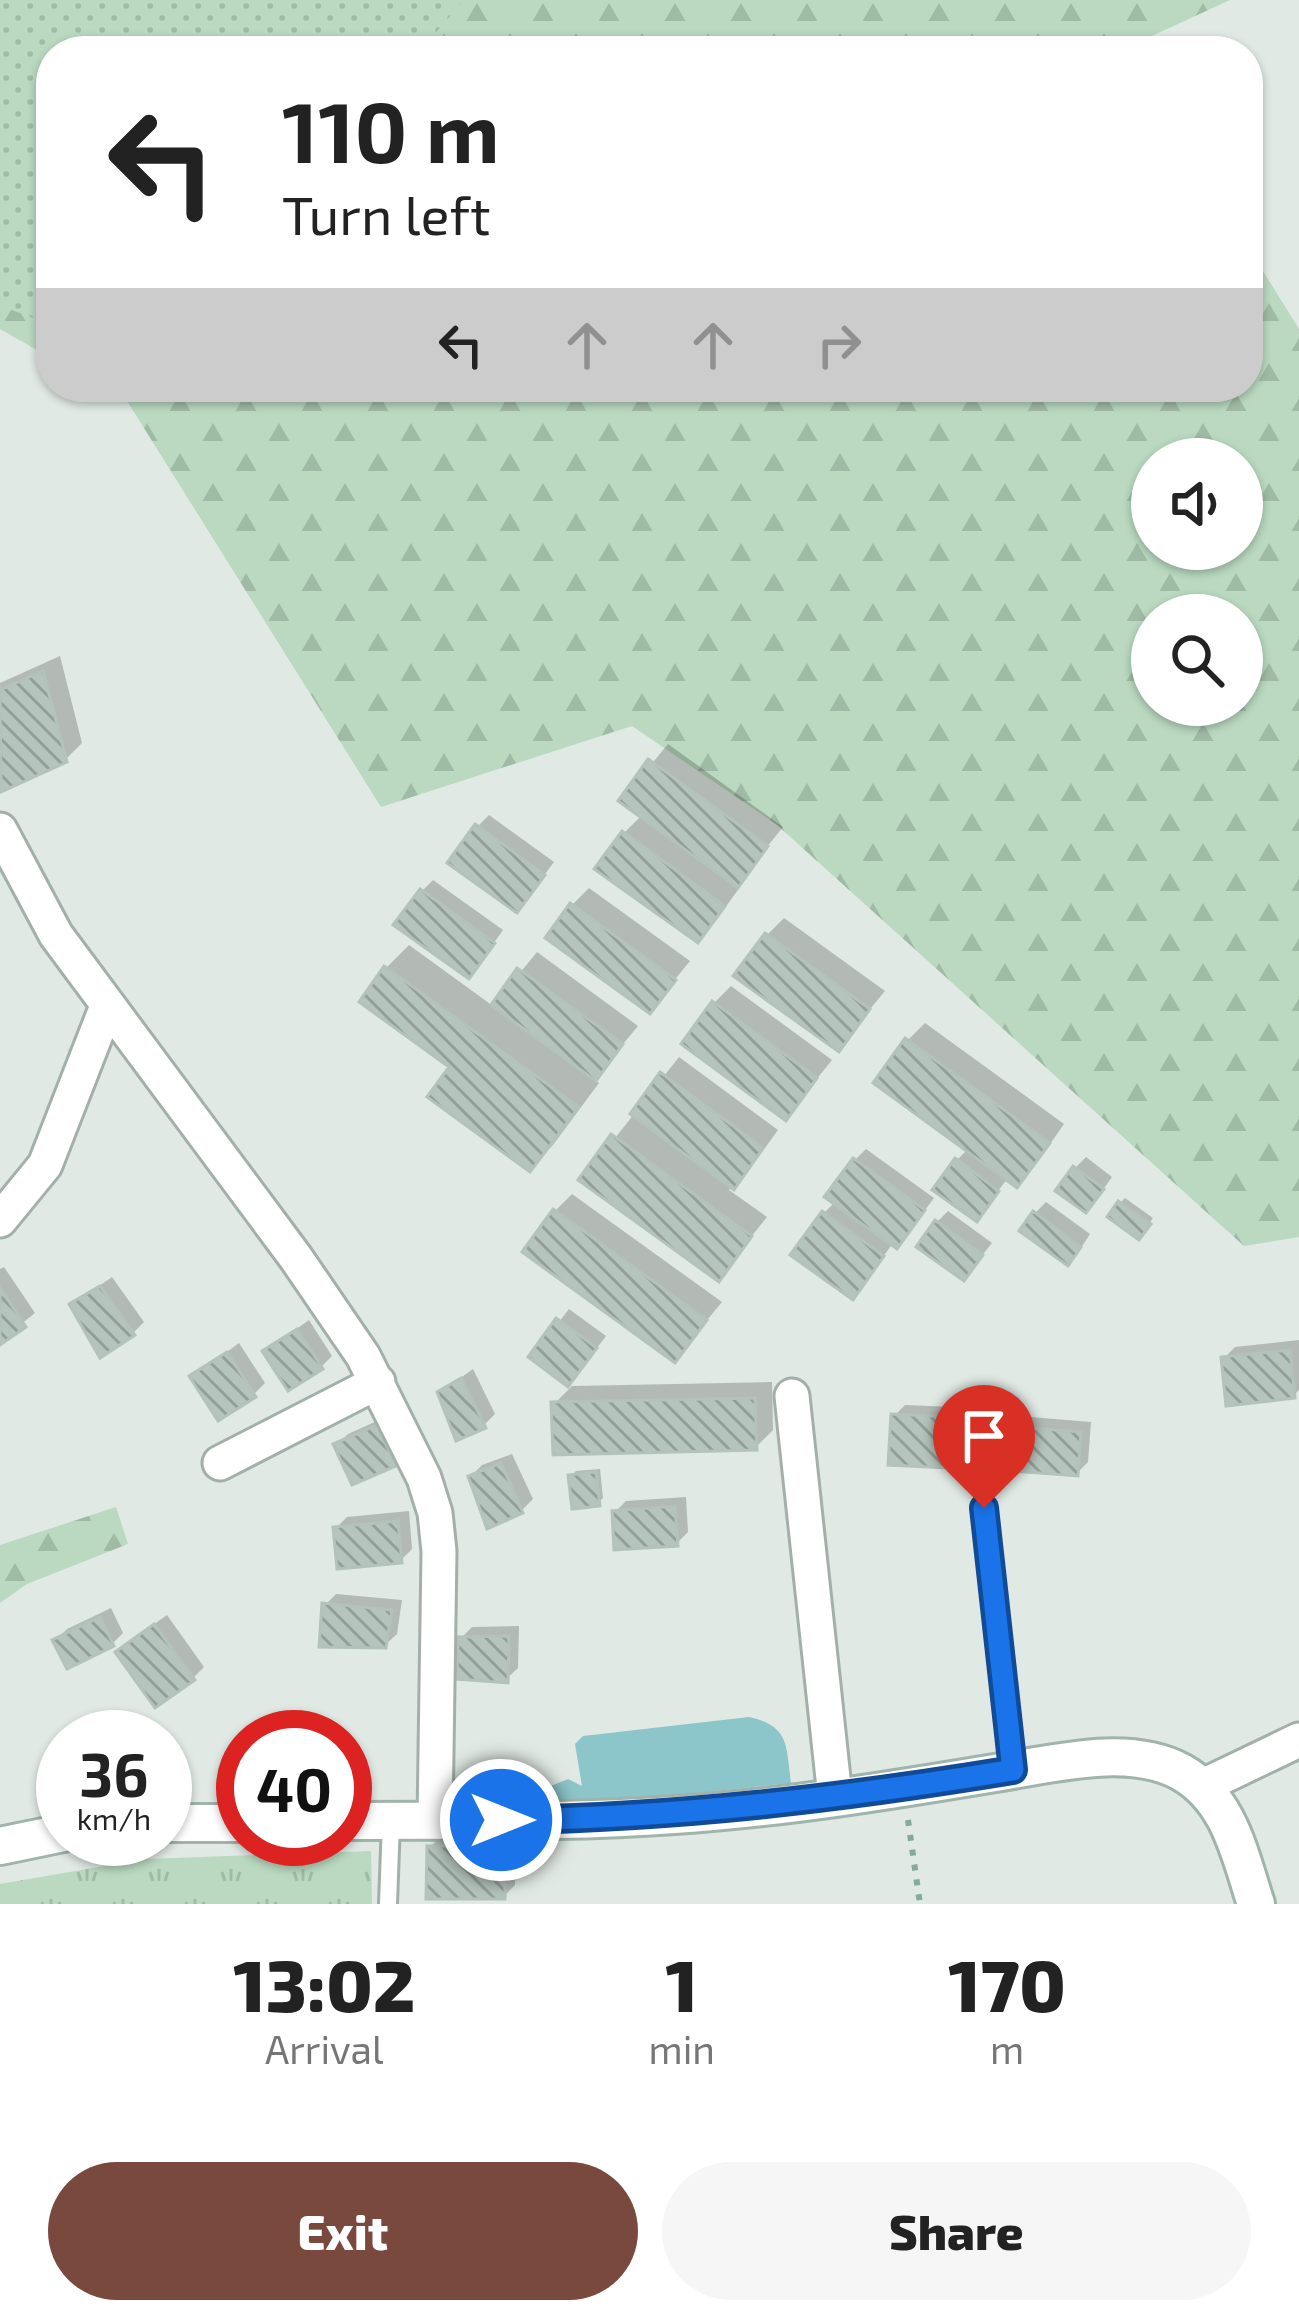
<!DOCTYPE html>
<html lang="en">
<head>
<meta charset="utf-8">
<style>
	body { margin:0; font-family:"Exo 2",sans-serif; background:#f6f6f6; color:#222; height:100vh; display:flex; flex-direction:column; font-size:45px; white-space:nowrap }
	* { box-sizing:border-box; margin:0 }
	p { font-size:39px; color:#767676 }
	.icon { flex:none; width:66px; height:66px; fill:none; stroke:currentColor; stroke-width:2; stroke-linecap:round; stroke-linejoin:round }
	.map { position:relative; height:1904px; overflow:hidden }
	.side { display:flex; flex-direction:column; background:#fff; flex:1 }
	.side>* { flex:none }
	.top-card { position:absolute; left:36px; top:36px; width:1227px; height:366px; border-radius:48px; box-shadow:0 3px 9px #0004; background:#fff; color:#222; overflow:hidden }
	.controls { position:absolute; left:1131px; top:438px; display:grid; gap:24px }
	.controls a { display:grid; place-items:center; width:132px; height:132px; border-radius:50%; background:#fff; box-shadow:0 3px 9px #0004; font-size:60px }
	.speed { position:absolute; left:36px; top:1710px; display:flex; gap:24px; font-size:60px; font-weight:700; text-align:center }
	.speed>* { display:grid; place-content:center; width:156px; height:156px; border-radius:50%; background:#fff; box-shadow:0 3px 9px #0004; line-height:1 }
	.speed small { font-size:30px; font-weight:400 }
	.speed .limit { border:18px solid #d22; background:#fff; color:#111 }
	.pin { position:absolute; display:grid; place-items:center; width:102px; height:102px; color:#fff; margin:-123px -51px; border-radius:50% 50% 50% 0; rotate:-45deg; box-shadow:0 0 12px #0007 }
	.pin .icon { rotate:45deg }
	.me { position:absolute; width:132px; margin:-66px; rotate:90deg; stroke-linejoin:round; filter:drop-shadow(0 0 9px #0008) }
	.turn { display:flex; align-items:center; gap:42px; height:252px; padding:0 48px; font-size:54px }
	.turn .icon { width:156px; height:156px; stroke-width:2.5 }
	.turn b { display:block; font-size:84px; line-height:102px }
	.lanes { display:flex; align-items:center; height:114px; padding:0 48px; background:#0003; justify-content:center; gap:60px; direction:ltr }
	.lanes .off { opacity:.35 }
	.eta { display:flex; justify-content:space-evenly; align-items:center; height:204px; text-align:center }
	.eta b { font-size:72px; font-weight:800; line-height:84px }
	.primary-button { display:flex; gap:24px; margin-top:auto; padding:24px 48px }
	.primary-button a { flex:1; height:138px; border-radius:72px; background:#7a493e; color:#fff; font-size:48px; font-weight:800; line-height:138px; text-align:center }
	.primary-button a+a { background:#f6f6f6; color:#222 }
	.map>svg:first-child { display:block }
	.grass { fill:url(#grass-tufts) }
	.forest { fill:url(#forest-firs); fill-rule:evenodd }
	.park { fill:url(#park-dots) }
	.water { fill:#8cc5ca }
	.shadow { fill:#0003 }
	.building { fill:url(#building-back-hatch); stroke:#b3c2bb; stroke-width:3 }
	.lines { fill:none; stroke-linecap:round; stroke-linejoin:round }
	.lane-casing { stroke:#a3b0aa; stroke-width:22 }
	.street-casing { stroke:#a3b0aa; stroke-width:39 }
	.secondary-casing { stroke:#a0b4ab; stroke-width:42 }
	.path { stroke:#83aa9b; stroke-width:6; stroke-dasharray:6 9; stroke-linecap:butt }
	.lane { stroke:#fff; stroke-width:16 }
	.street { stroke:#fff; stroke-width:33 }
	.secondary { stroke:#fff; stroke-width:36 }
	.route-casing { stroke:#114b97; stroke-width:30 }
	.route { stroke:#1a73e8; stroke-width:21 }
</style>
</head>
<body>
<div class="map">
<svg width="1299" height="1904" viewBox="0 0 1299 1904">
	<defs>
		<pattern id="grass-tufts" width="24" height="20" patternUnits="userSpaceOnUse" patternTransform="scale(3)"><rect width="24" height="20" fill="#bad9c0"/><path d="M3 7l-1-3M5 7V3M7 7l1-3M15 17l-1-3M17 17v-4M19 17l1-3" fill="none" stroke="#a0bba5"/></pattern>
		<pattern id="forest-firs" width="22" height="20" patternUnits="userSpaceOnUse" patternTransform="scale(3)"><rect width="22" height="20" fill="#bad9c0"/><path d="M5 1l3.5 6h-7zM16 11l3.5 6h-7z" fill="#a0bba5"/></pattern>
		<pattern id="park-dots" width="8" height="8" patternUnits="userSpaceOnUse" patternTransform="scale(3)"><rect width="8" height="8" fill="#bad9c0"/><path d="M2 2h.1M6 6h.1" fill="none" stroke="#a0bba5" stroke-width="1.8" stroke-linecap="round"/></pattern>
		<pattern id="building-back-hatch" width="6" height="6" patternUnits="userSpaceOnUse" patternTransform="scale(3)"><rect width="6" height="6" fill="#b5c4bd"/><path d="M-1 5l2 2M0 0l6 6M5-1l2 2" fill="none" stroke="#93a09a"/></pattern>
	</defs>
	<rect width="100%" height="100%" fill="#e0e9e4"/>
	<path class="grass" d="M371 1851 372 1904H0V1884L145 1859Z"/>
	<path class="forest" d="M0 0H1230L1128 47 1129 51H51V358L0 329Z
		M1248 247 1299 329V1237L1244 1246 777 825 632 726 381 807 127 401 102 387H1248ZM1152 459H1242V549H1152ZM1242 615V705H1152V615Z
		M116 1507 128 1544 27 1584 0 1603V1545Z"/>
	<path class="park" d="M0 0H464L420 51H51V324L0 306Z"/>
	<path class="water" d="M749 1717C790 1726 786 1746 791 1783L659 1797 466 1802V1792C491 1773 507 1787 531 1794L568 1779 582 1786 575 1744 583 1736Z"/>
	<path class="shadow" d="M60 656 82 743 65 760 2 788 0 683Z
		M668 744 783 827 736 885 740 887 715 922 698 940 624 833 642 815 622 800Z
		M489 815 554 862 527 898 478 826Z
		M433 880 503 930 479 964 422 891Z
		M589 888 690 961 650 1010 572 905Z
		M784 918 885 991 838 1048 767 935Z
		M409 945 493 1006 537 952 638 1026 594 1079 599 1083 553 1145 530 1168 453 1066 386 968Z
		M731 986 832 1060 786 1117 714 1003Z
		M925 1023 1064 1124 1034 1167 1017 1184 1008 1178 976 1219 957 1160 968 1149 908 1040Z
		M679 1057 778 1130 750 1169 729 1190 767 1217 718 1278 582 1180Z
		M866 1149 934 1198 907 1234 893 1243 863 1285 824 1213 836 1201 855 1160Z
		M1086 1157 1112 1177 1097 1198 1075 1168Z
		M572 1194 722 1302 675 1359 555 1211Z
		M1125 1198 1153 1218 1143 1232 1120 1203Z
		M1046 1202 1090 1234 1079 1251 1035 1213Z
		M948 1211 992 1243 964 1278 937 1222Z
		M4 1267 35 1313 0 1341V1269Z
		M112 1277 144 1322 133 1333 73 1304Z
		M569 1309 606 1336 579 1372 532 1357Z
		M309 1320 332 1356 321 1367 266 1351Z
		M1299 1340V1390L1294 1395 1224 1358 1235 1347Z
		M239 1343 265 1383 254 1394 193 1377Z
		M473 1369 495 1414 484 1425 441 1392Z
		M772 1382 773 1430 756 1447 554 1404 572 1386Z
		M996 1404 1020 1405V1428L1031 1417 1091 1422 1088 1462 1077 1473 1017 1460 1007 1470 984 1449 967 1466 894 1416 905 1405 981 1408 980 1420Z
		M388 1416 405 1453 394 1464 337 1445 348 1434Z
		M512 1454 533 1499 522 1510 471 1476 482 1465Z
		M600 1469 603 1498 598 1503 571 1476 576 1471Z
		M686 1497 688 1532 677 1543 615 1512 626 1501Z
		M409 1511 412 1549 401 1560 336 1528 347 1517Z
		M336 1594 402 1600 397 1634 385 1645 325 1605Z
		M111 1608 123 1633 112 1644 56 1640 67 1629Z
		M167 1615 204 1667 193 1678 130 1641Z
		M519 1626 518 1668 506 1679 461 1638 472 1627Z
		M441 1836H515V1885L504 1896 430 1847Z"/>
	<path class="building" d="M43 671 67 762 1 792 0 690Z
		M648 759 768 846 738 888 618 801Z
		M475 824 545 875 517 913 447 863Z
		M622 831 725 906 698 943 594 869Z
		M420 889 495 943 469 979 393 925Z
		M570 903 676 980 650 1014 545 938Z
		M765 933 870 1009 839 1052 733 976Z
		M384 966 579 1107 530 1172 427 1097 449 1067 359 1002Z
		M517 968 623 1044 596 1081 491 1005Z
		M712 1001 817 1078 786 1121 681 1044Z
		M905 1038 1050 1143 1017 1188 873 1083Z
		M660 1072 763 1148 734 1190 630 1114Z
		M611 1134 752 1236 719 1282 578 1180Z
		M853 1158 925 1210 897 1249 824 1197Z
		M955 1158 999 1191 977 1222 932 1190Z
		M1073 1166 1104 1189 1086 1213 1055 1191Z
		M1118 1201 1151 1224 1139 1240 1107 1217Z
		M553 1209 707 1320 675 1363 522 1252Z
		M822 1211 884 1256 853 1300 790 1255Z
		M1033 1211 1081 1247 1068 1266 1019 1231Z
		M935 1220 983 1255 964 1281 916 1247Z
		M100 1286 135 1335 100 1358 69 1304Z
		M0 1288 26 1327 0 1345Z
		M556 1318 597 1348 568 1387 528 1357Z
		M297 1329 323 1369 288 1391 262 1351Z
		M1290 1350 1295 1398 1226 1406 1221 1357Z
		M227 1352 256 1397 218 1421 189 1376Z
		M461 1378 486 1428 456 1441 437 1392Z
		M755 1398 757 1450 553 1455 551 1402Z
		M891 1414 971 1418 969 1469 888 1465Z
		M982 1414 1010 1415 1009 1473 980 1472Z
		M377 1425 396 1466 352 1485 333 1444Z
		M1017 1427 1081 1432 1078 1476 1013 1471Z
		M501 1463 523 1513 487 1529 468 1476Z
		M596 1472 600 1506 572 1509 568 1475Z
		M675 1506 678 1546 614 1550 612 1511Z
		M398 1521 402 1563 337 1569 333 1527Z
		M322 1603 392 1610 386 1648 319 1647Z
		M100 1617 114 1646 67 1669 52 1640Z
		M154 1624 195 1680 155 1708 115 1652Z
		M509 1636 508 1683 457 1679 458 1637Z
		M427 1846H505V1899H426Z"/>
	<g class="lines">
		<g class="lane-casing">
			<path id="lane" d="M984 1507 1013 1770
				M388 1904 391 1821"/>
		</g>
		<g class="street-casing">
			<path id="street" d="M0 830 56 935 296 1258 363 1356 424 1478 435 1513 439 1551 435 1820
				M0 1220 45 1165 107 1006
				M792 1396 835 1797
				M220 1463 378 1382
				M1201 1787 1299 1740"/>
		</g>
		<g class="secondary-casing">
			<path id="secondary" d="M345 1821C455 1820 565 1823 674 1815 783 1808 893 1790 1001 1772 1056 1763 1130 1744 1181 1772 1230 1799 1240 1856 1256 1904
				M165 1823H243
				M0 1846 63 1833"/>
		</g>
		<path class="path" d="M908 1820 920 1904"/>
		<use href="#lane" class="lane"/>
		<use href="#street" class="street"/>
		<use href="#secondary" class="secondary"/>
	</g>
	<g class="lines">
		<g class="route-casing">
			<path id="route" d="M501 1820C674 1818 843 1798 1013 1770L984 1508"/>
		</g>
		<use href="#route" class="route"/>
	</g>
</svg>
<div class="controls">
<a><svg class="icon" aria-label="sound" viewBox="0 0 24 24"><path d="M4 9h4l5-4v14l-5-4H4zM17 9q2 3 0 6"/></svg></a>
<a><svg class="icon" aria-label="search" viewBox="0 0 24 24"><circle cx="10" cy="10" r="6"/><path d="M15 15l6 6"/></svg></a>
</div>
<div class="speed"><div>36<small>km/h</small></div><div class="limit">40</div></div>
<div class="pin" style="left:984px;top:1508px;background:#d93025"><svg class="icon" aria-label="arrive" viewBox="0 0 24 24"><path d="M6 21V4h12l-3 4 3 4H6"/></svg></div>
<svg class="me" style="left:501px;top:1820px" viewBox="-20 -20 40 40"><circle r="17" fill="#1a73e8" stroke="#fff" stroke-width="3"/><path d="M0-11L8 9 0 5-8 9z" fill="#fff"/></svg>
<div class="top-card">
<div class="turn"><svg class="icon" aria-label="left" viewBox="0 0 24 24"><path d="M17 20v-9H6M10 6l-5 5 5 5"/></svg><div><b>110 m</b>Turn left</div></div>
<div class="lanes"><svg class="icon" aria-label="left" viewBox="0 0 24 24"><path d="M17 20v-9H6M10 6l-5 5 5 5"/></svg><svg class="icon off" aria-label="ahead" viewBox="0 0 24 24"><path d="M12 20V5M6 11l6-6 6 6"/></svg><svg class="icon off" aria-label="ahead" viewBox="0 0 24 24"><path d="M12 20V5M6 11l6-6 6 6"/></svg><svg class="icon off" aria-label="right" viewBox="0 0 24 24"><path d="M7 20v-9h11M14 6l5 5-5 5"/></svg></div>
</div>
</div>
<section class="side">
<div class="eta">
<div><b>13:02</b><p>Arrival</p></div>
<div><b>1</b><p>min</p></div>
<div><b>170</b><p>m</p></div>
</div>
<div class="primary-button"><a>Exit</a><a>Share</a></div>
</section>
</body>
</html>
